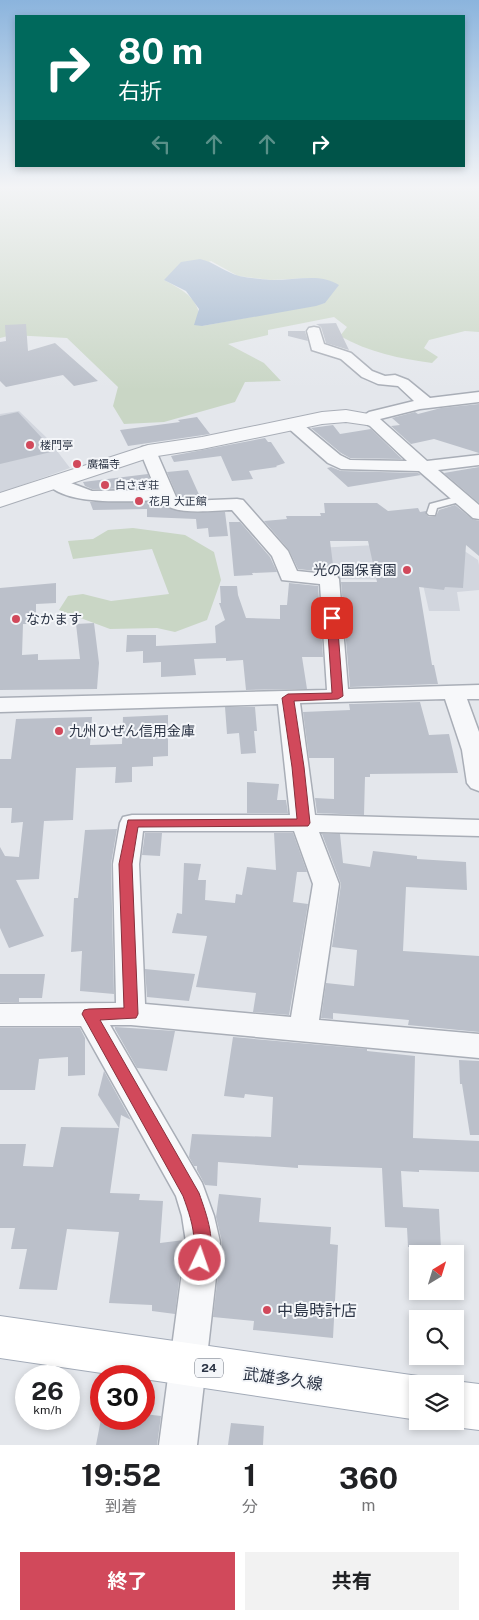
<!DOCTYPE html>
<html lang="ja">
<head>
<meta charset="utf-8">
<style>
	body { margin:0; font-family:"Public Sans","Noto Sans JP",sans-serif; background:#f2f2f2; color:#202124; height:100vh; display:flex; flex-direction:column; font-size:19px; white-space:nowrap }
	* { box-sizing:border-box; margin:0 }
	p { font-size:16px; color:#757577 }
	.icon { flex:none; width:28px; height:28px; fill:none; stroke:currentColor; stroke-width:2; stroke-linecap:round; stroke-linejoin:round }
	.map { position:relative; height:1445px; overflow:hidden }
	.panel { display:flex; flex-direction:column; background:#fff; flex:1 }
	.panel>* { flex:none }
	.banner { position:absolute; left:15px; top:15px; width:450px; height:152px; border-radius:0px; box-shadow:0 2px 8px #0003; background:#00695c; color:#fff; overflow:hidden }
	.needle { width:32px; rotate:38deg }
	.controls { position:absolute; left:409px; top:1245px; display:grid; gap:10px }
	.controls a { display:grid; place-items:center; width:55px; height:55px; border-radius:0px; background:#fff; box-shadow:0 2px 8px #0003; font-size:25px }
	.speed { position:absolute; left:15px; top:1365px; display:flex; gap:10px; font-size:25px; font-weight:700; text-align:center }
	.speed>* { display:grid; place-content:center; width:65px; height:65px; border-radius:50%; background:#fff; box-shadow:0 2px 8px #0003; line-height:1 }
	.speed small { font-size:12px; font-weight:400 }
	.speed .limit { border:8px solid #d22; background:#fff; color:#111 }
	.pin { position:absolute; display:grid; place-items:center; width:42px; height:42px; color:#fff; margin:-21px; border-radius:10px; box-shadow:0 2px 8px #0006 }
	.me { position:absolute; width:55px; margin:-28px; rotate:3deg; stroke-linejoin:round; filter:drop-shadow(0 0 4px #0008) }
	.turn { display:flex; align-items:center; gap:18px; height:105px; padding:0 20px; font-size:22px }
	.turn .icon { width:65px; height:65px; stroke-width:2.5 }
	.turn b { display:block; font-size:35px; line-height:42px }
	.lanes { display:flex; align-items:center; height:48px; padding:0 20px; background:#0003; justify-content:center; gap:25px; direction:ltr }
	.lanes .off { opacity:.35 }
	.eta { display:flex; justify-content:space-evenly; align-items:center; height:85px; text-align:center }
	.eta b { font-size:30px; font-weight:700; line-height:35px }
	.button { display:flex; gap:10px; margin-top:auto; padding:10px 20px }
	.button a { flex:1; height:58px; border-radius:0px; background:#d1495b; color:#fff; font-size:20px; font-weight:700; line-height:58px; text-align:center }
	.button a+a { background:#f2f2f2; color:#202124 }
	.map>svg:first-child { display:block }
	.built { fill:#d2d6de }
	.green { fill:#c9d6c5; fill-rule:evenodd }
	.water { fill:#9fb4cc }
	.building { fill:#bbc0ca }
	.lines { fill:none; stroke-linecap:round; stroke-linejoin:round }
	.service-casing { stroke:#a9aeb7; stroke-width:3 }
	.minor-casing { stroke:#a9aeb7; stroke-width:3 }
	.tertiary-casing { stroke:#a9aeb7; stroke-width:2 }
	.primary-casing { stroke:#a3abb8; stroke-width:2 }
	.service { fill:#f7f8fa; fill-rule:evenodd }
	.minor { fill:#f7f8fa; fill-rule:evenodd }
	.tertiary { fill:#f7f8fa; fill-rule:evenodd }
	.primary { fill:#fff; fill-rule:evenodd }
	.route { fill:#d1495b; stroke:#882f3b }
	.poi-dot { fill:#d1495b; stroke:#f4f6f9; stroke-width:2 }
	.labels { text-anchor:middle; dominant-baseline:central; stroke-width:4; stroke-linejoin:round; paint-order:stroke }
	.far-poi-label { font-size:11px; fill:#2b3445; stroke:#f4f6f9; text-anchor:start }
	.shield { fill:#f4f6f9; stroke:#676e7b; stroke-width:1 }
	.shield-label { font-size:12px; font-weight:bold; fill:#2b3445 }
	.poi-label { font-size:14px; fill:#2b3445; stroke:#f4f6f9; text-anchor:start }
	.near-poi-label { font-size:16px; fill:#2b3445; stroke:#f4f6f9; text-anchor:start }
	.near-street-label { font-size:16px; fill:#2b3445; stroke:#f4f6f9 }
</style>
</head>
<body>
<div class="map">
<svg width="479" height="1445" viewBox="0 0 479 1445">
	<rect width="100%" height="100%" fill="#e4e7ec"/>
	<path class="built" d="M19 411 48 439 70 468 0 493V414Z
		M442 536 478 560 479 565V590L457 592 460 611H429L422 580 335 579 333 576 335 575V566L323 565 315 548 419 543Z"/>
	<path class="green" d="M0 188H479V332L465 331 429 340 424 348 438 357 432 363C401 359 368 352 340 336L347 327 334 317 268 330V335L228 344 264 363 281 381 245 382 235 402 164 422 124 424 113 406 118 387 67 338 12 335 0 338ZM211 261 238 276 271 280 309 278 325 303 202 326C198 298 188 293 164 280Z
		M133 528 185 535 214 552 221 580 207 620 175 632 157 628 110 629 59 610 68 596 83 594 111 601 169 594 152 549 73 559 68 541 93 539 108 530Z"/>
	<path class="water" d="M200 259C214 262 225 272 239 276 249 278 261 279 270 280 292 281 320 272 339 285L325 303 316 306 202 326 194 325 199 309 186 291 164 280 181 262Z"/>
	<path class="building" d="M336 323 349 350 326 343 321 327 316 324Z
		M26 324 28 351 55 343 98 381 74 386 63 375 6 387 0 381V342L6 341 5 325Z
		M288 331H305L308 341 288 336Z
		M479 404V453L434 439 411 444 391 426 400 425 392 418 415 412 418 414 441 408Z
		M18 412 53 450 50 451 51 452 0 464V416Z
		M197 417 210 434 128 446 120 430 180 422 178 420Z
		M333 425 340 434 371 429 402 459 350 458 341 453 311 428Z
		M265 438 268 442H271L285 463 276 466 277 467 249 471 253 479 232 481 221 456 174 462 171 456Z
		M331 467 341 471 418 473 421 475 348 487 327 468Z
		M479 467V503L444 473Z
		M188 470 201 499H187L177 496 167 472Z
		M148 474 153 488 92 489 85 486 83 482Z
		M90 502H159L165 507 183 512H225L228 536 209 537 208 528 197 529 196 519 147 517V509L93 510Z
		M324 503H377L388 511 418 508 420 512 426 511V514L429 517 436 516 439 510 455 505 472 519 479 521V556L466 545 463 588 445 587 444 590 419 587 432 665H434L438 684 350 687 341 582H377L368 541H330L334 573 298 569 289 550 264 521 287 519 286 516H321L320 513H325Z
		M229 522H240L270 557 277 572 252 573 253 575 234 576Z
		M56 583V603L36 604V614H32V624H23L22 655 38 654V660L80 659 76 624 94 623 99 663 97 689 0 690V588Z
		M289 583 318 586 323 657H302L307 689 246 690 243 660 226 661V658L194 659 196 675 161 677V662L143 663V651L126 652 127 635H156V646L216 643 215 626 225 620 219 603H221L220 586H237L238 595 246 618 280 619V605H287Z
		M420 702 429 735 449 734 458 773 370 774V777H365L364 815 317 813 315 798 334 799V758H309L303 712 350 710 349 704Z
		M225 707H255L257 731H254L256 753 241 754 239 733 227 734Z
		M168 715V756L153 757V766L132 767V782L115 783 116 767 76 768 73 820 44 821 39 879 16 880 44 936 9 948 0 928V847L5 856 19 857 23 822 11 823 12 808H0V759H11L16 719 92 717 90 745 122 744 123 717Z
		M247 782 279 784 277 800H286L288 813H247Z
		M117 829 111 864 114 994 80 991 82 951 71 952 74 898H78L85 830Z
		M145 833H162L160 856 142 855Z
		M274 833H293L307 872H297L293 902 308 904 289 1015 253 1012 256 993 196 987 207 936 172 933 177 913 182 914 184 863 201 864 198 880H206L205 900 235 903 236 894 242 895 247 867 276 870Z
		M322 834H340L343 863 370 867 373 851 417 856V859L466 862 467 890 406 887 403 951 479 956V1032L408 1025 409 1020 333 1013V1019L321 1018 326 983 354 986 357 950 332 947 341 884Z
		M145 969 195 974 189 1001 147 997Z
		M0 974H45L42 998H19V1002H0Z
		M115 1027 175 1031 167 1071 137 1068 115 1029Z
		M0 1028H80L85 1038V1075L68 1076V1057L39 1059 35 1090H0Z
		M233 1037 367 1049V1051L415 1056 413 1138 479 1141V1172L419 1170V1172L401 1171 403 1207 439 1209 441 1249 408 1247 407 1228 385 1227 382 1168 298 1165V1168L218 1162 217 1186 205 1185 197 1170V1166H194L189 1157 192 1134 271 1137 273 1097 245 1094 244 1098 224 1096Z
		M459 1060 479 1061V1135H470L462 1084H460Z
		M104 1071 131 1120 121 1115 110 1193 140 1194 139 1200 163 1201 160 1243 184 1240 175 1314 152 1311V1305L109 1303 119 1232 67 1229 57 1290 19 1289 27 1249H11L15 1228H0V1144H26L23 1166 53 1167 61 1127 119 1128 98 1095Z
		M219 1194 261 1198 259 1222 331 1227 330 1244 338 1245 333 1338 253 1330 254 1321 213 1317 222 1242 216 1217Z
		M144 1414 161 1416 157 1445H96L101 1419H144Z
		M231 1423 264 1426 263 1445H228Z"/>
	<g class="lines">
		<g class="service-casing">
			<path id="service" d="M460 496 463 497V501L437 508 435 515H429L427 513 430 504Z"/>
		</g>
		<g class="minor-casing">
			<path id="minor" d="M314 327 319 328 324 344 351 353 372 371 385 376 395 375 408 380 430 398 479 392V402L420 409 380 419 427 461 479 455V465L438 470 479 505V519L473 518 419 471 341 469 328 463 287 427 285 424 287 421H299L340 455 350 460 407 461 370 426 361 422 359 419 369 412 414 401 398 386 378 384 362 377 341 359 312 350 307 331 309 328Z
				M148 446 154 447 156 451 176 497 187 501 237 499 243 500 288 551 297 571 336 575 339 579 348 689 479 685V699H467L479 732V791L471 788 467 783 462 750 445 699 300 703 315 815 479 820V836L319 832 339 884 319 1020 479 1034V1058L131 1025H110L202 1183 214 1216 220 1242 197 1445H159L186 1242 182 1216 176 1196 81 1026H0V1004L116 1003 113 864 120 823 123 817 132 815H290L278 704 0 712V698L327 690 320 584 282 580 272 556 232 510C214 510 172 517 160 500 133 501 64 507 46 482L49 478 55 477 92 491 156 490 140 451 142 447ZM143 831H294L313 884 291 1017 145 1004 139 864Z"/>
		</g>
		<g class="tertiary-casing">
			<path id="tertiary" d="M346 410 374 415 377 419 374 423 367 425 346 422 322 424 202 449 151 457 0 507V493L148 445 202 437 322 412Z"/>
		</g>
		<g class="primary-casing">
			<path id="primary" d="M0 1316 418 1376 435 1384H418V1420L144 1379V1376H122L0 1358Z
				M455 1381 479 1384V1430L455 1427 442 1421H455V1384H450Z"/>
		</g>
		<use href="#service" class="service"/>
		<use href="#minor" class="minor"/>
		<use href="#tertiary" class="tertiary"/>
		<use href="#primary" class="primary"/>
	</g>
	<linearGradient id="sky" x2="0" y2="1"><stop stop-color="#8bb4dd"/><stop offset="0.48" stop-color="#f3f4f6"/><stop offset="1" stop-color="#f3f4f6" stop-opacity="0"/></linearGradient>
	<rect width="479" height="390" fill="url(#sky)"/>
	<path class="route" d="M332 615 337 618 343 696 338 699 294 701 304 767 310 823 308 826 138 827 132 864 138 1014 136 1018 100 1020 199 1193C207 1216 217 1242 207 1265L200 1268 194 1265C191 1257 194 1251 194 1242 194 1226 188 1210 183 1196L82 1014 84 1010 89 1009 124 1008 119 864 128 820 297 819 292 767 282 698 288 694 332 693 327 618Z"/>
	<g class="poi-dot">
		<circle cx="30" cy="445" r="5"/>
		<circle cx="77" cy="464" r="5"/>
		<circle cx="105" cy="485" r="5"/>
		<circle cx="139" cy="501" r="5"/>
		<circle cx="407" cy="570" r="5"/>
		<circle cx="16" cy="619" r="5"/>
		<circle cx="59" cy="731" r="5"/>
		<circle cx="267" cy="1310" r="5"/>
	</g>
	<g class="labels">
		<g class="far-poi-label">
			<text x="40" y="445">楼門亭</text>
			<text x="87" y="464">廣福寺</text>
			<text x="115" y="485">白さぎ荘</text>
			<text x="149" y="501">花月 大正館</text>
		</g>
		<rect class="shield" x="195" y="1358.5" width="28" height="19" rx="4"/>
		<g class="shield-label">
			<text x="209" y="1368">24</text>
		</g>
		<g class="poi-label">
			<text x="397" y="570" text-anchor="end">光の園保育園</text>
			<text x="26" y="619">なかます</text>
			<text x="69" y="731">九州ひぜん信用金庫</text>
		</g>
		<g class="near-poi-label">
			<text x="277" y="1310">中島時計店</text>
		</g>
		<g class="near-street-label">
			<text transform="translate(283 1379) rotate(8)">武雄多久線</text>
		</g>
	</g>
</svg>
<div class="controls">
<a><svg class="needle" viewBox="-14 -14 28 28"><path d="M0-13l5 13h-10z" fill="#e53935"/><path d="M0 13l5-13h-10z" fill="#757577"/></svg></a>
<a><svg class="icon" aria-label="search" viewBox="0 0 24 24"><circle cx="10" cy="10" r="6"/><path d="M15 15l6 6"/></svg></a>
<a><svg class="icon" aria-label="layers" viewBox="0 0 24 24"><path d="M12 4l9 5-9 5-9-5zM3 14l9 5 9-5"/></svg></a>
</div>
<div class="speed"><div>26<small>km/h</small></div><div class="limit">30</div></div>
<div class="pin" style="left:332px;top:618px;background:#d93025"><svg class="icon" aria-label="arrive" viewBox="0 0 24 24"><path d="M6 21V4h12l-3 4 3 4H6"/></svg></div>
<svg class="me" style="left:200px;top:1260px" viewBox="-20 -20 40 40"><circle r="17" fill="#d1495b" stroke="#fff" stroke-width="3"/><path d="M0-11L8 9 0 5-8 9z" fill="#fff"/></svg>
<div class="banner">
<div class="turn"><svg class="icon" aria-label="right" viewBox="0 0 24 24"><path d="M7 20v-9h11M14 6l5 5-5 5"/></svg><div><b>80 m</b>右折</div></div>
<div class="lanes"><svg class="icon off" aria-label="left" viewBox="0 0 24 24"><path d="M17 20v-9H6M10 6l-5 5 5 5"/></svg><svg class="icon off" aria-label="ahead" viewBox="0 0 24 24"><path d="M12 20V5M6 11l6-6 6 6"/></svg><svg class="icon off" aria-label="ahead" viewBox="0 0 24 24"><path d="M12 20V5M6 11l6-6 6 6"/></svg><svg class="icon" aria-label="right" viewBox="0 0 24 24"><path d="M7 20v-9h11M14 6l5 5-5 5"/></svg></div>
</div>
</div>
<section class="panel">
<div class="eta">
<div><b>19:52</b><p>到着</p></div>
<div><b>1</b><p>分</p></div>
<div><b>360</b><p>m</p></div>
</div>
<div class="button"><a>終了</a><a>共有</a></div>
</section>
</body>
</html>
